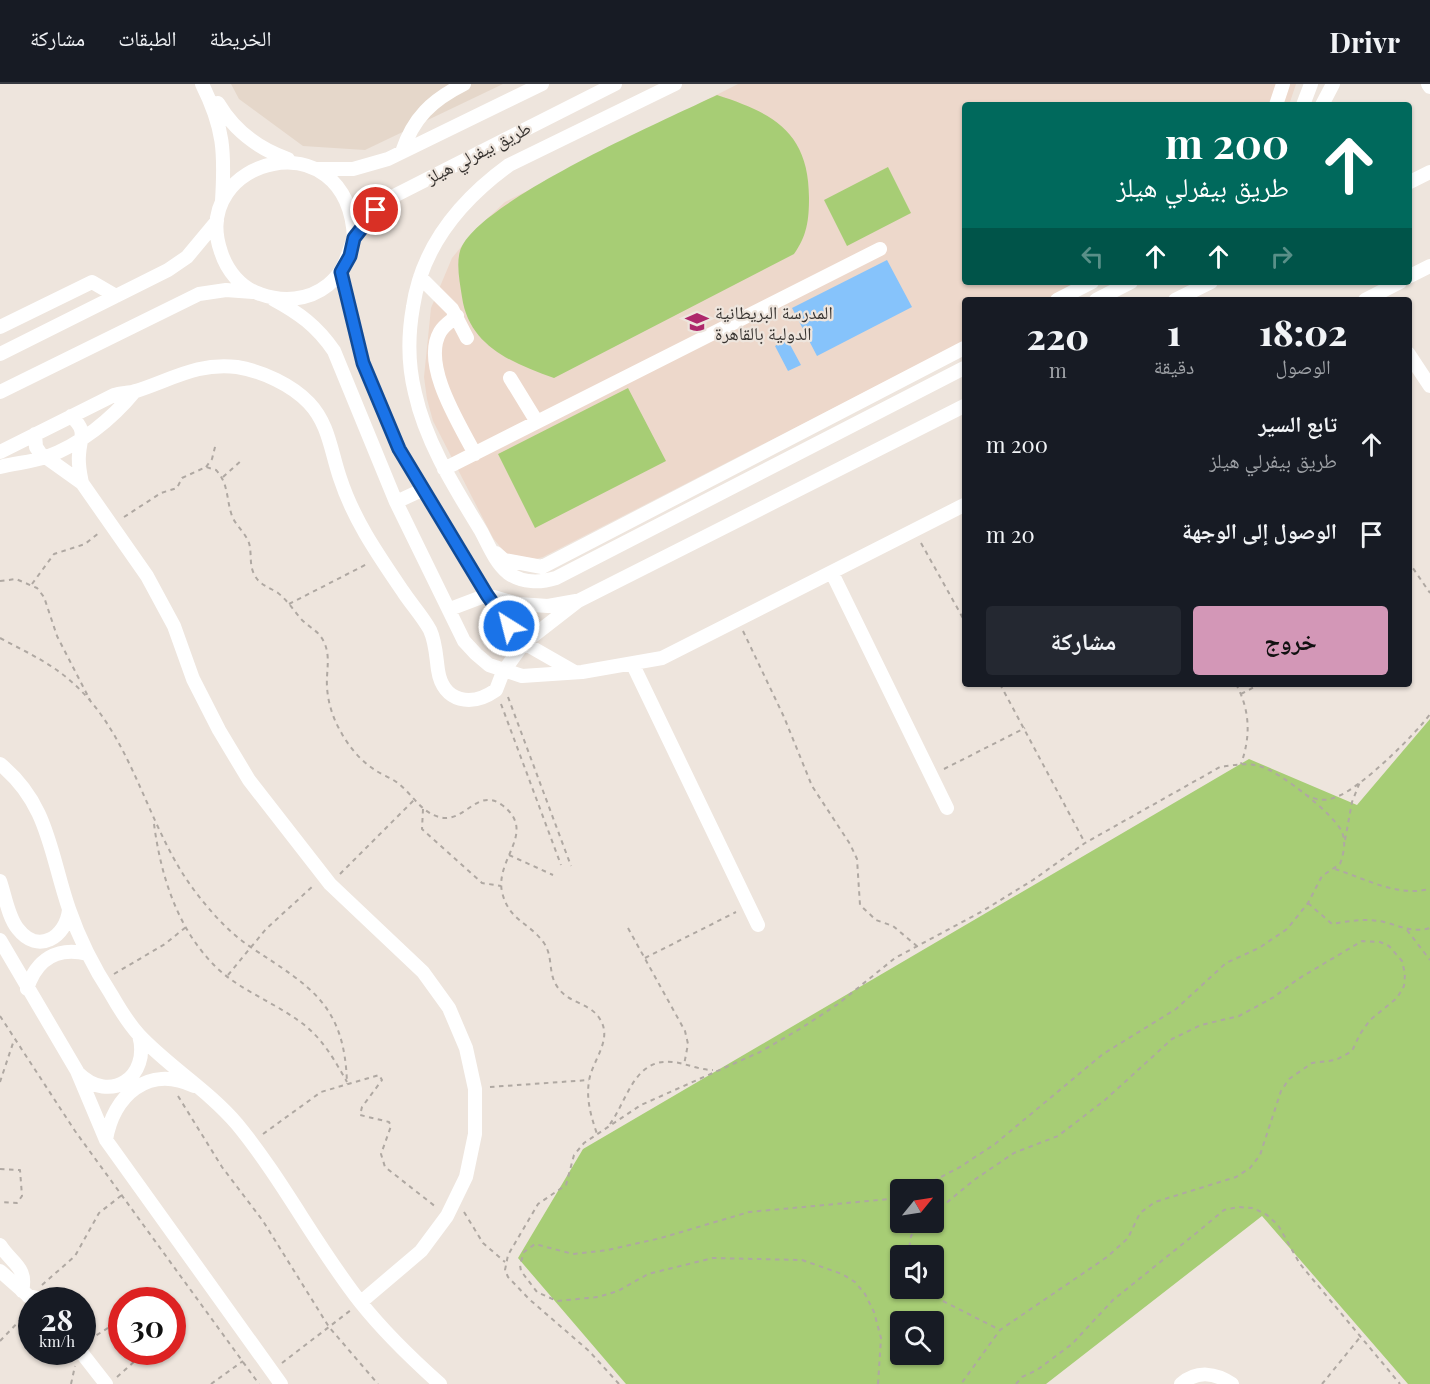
<!DOCTYPE html>
<html lang="ar">
<head>
<meta charset="utf-8">
<style>
	body { margin:0; font-family:"Playfair Display","Noto Naskh Arabic",serif; background:#242831; color:#f1f3f6; direction:rtl; height:100vh; display:flex; flex-direction:column; font-size:22px; white-space:nowrap }
	* { box-sizing:border-box; margin:0 }
	p { font-size:20px; color:#9ea1a6 }
	.icon { flex:none; width:33px; height:33px; fill:none; stroke:currentColor; stroke-width:2; stroke-linecap:round; stroke-linejoin:round }
	.map { position:relative; flex:1; overflow:hidden; direction:ltr }
	.panel { position:absolute; left:962px; top:213px; width:450px; height:390px; display:flex; flex-direction:column; background:#171b24; border-radius:6px; box-shadow:0 2px 4px #0004; direction:rtl }
	.panel>* { flex:none }
	.top-card { position:absolute; left:962px; top:18px; width:450px; height:183px; border-radius:6px; box-shadow:0 2px 4px #0004; direction:rtl; background:#00695c; color:#fff; overflow:hidden }
	.needle { width:39px; rotate:60deg }
	.buttons { position:absolute; left:890px; top:1095px; display:grid; gap:12px }
	.buttons a { display:grid; place-items:center; width:54px; height:54px; border-radius:6px; background:#171b24; box-shadow:0 2px 4px #0004; font-size:30px }
	.speed { position:absolute; left:18px; top:1203px; display:flex; gap:12px; font-size:30px; font-weight:700; text-align:center }
	.speed>* { display:grid; place-content:center; width:78px; height:78px; border-radius:50%; background:#171b24; box-shadow:0 2px 4px #0004; line-height:1 }
	.speed small { font-size:15px; font-weight:400 }
	.speed .limit { border:9px solid #d22; background:#fff; color:#111 }
	.pin { position:absolute; display:grid; place-items:center; width:51px; height:51px; color:#fff; margin:-26px; border:3px solid #fff; border-radius:50%; box-shadow:0 2px 6px #0007 }
	.me { position:absolute; width:66px; margin:-33px; rotate:324deg; stroke-linejoin:round; filter:drop-shadow(0 0 4px #0008) }
	.turn { display:flex; align-items:center; gap:21px; height:126px; padding:0 24px; font-size:27px }
	.turn .icon { width:78px; height:78px; stroke-width:2.5 }
	.turn b { display:block; font-size:42px; line-height:51px }
	.lanes { display:flex; align-items:center; height:57px; padding:0 24px; background:#0003; justify-content:center; gap:30px; direction:ltr }
	.lanes .off { opacity:.35 }
	.eta { display:flex; justify-content:space-evenly; align-items:center; height:102px; text-align:center }
	.eta b { font-size:36px; font-weight:800; line-height:42px }
	.primary-button { display:flex; gap:12px; margin-top:auto; padding:12px 24px }
	.primary-button a { flex:1; height:69px; border-radius:6px; background:#d397b7; color:#111; font-size:24px; font-weight:800; line-height:69px; text-align:center }
	.primary-button a+a { background:#242831; color:#f1f3f6 }
	ul { padding:0; list-style:none }
	li { display:flex; align-items:center; gap:18px; height:90px; padding:0 24px }
	li div { flex:1 }
	li b { display:block; font-size:22px }
	li em { font-style:normal }
	header { display:flex; align-items:center; gap:36px; box-sizing:border-box; height:84px; padding:0 30px; background:#171b24; border-bottom:2px solid #363941 }
	header strong { font-size:28px }
	nav { display:flex; gap:33px; margin-inline-start:auto; font-size:21px }
	.map>svg:first-child { display:block }
	.built { fill:#e5d7ca }
	.education { fill:#edd8cb }
	.green { fill:#a7cd75; fill-rule:evenodd }
	.water { fill:#86c3fb }
	.lines { fill:none; stroke-linecap:round; stroke-linejoin:round }
	.path { stroke:#afa8a2; stroke-width:2; stroke-dasharray:4.5 4.5; stroke-linecap:butt }
	.minor { stroke:#fff; stroke-width:14 }
	.route-casing { stroke:#114b97; stroke-width:15 }
	.route { stroke:#1a73e8; stroke-width:10 }
	.labels { text-anchor:middle; dominant-baseline:central; stroke-width:4.5; stroke-linejoin:round; paint-order:stroke }
	.street-label { font-size:18px; fill:#373330; stroke:#eee5dd }
	.poi-label { font-size:18px; fill:#373330; stroke:#eee5dd; text-anchor:start }
</style>
</head>
<body>
<header>
<strong>Drivr</strong>
<nav><a>الخريطة</a><a>الطبقات</a><a>مشاركة</a></nav>
</header>
<div class="map">
<svg width="1430" height="1300" viewBox="0 0 1430 1300">
	<rect width="100%" height="100%" fill="#eee5dd"/>
	<path class="built" d="M231 0H503L365 66 303 62 239 15Z"/>
	<path class="education" d="M738 0H1296L1289 21H964V198H1079L1047 216H964V257L543 473 536 475 506 470 493 454 433 337 427 315 424 293 431 224 452 174 475 146 505 118Z"/>
	<path class="green" d="M717 11C773 29 809 48 809 114 809 136 807 152 794 170L554 294C512 279 469 262 462 213 460 199 456 181 460 167 474 119 667 35 717 11Z
		M888 83 911 129 847 162 824 116Z
		M628 304 666 377 535 444 498 370Z
		M1430 635V1300H1408L1262 1132 1046 1300H626L518 1174 583 1065 1249 675 1357 721ZM900 1106H933V1138H900ZM900 1172H933V1204H900ZM900 1238H933V1270H900Z"/>
	<path class="water" d="M887 176 912 223 817 272 792 224Z
		M787 255 801 281 788 287 775 262Z"/>
	<g class="lines">
		<path class="path" d="M206 383 212 375 216 359
			M223 393 243 375
			M124 433 161 409 177 404 182 394 206 383 216 386C229 400 226 415 232 432 236 442 245 448 249 459 252 469 249 480 254 490 259 501 269 503 278 509 288 517 294 527 302 536 310 544 319 547 324 558 331 573 326 587 327 603 328 619 333 635 342 650 350 664 361 677 375 686 382 691 392 694 399 700 414 712 423 732 445 734 466 735 479 704 502 721 538 748 495 774 502 808 509 837 529 838 544 859 554 874 547 891 559 905 570 920 592 919 601 937 612 957 592 977 589 997 586 1016 591 1032 597 1050
			M921 459 964 536
			M1408 477 1430 509
			M0 497 16 495 37 504 44 513 57 552 91 618
			M32 500 54 470 85 460 100 448
			M289 520 367 480
			M743 547 784 633 812 702 850 760 857 775 860 821 876 836 893 842 918 863
			M0 554C26 568 51 579 73 599 134 654 146 742 194 806 210 827 229 849 252 864 311 903 345 921 347 1000
			M1000 600 1085 759
			M1236 600C1250 626 1251 652 1241 680
			M1241 610 1260 600
			M508 613 571 782
			M501 620 561 781
			M944 685 1025 644
			M1305 710C1315 716 1325 718 1336 713 1360 705 1415 651 1430 630
			M423 725 422 745 482 799 501 802
			M154 740C161 793 178 847 218 885 242 907 273 918 299 937 321 952 334 975 347 998
			M1345 756 1352 718 1360 698
			M509 771 553 791
			M1335 785C1366 795 1397 813 1430 805
			M340 790 414 716
			M1308 819 1332 840C1349 837 1366 834 1384 838 1400 842 1413 849 1430 844
			M628 844 685 947 688 960 684 981
			M1407 846 1430 876
			M645 874 736 828
			M114 890 165 860 186 843
			M228 891 266 845 313 802
			M0 932 75 1047 259 1300
			M0 998 14 956
			M490 1003 589 996
			M178 1012 222 1083 263 1137 329 1243 378 1300
			M610 1040C627 1017 634 974 672 978 686 979 698 986 713 986
			M263 1050 321 1008 379 991 382 996 362 1023 360 1031 389 1038 391 1042 381 1070 385 1083 436 1123
			M0 1085 20 1086 22 1112 17 1119 0 1118
			M464 1128 483 1159 505 1178
			M933 1130 974 1096 1014 1069 1058 1052 1105 1016 1172 955 1201 941 1239 932 1274 913 1298 895 1362 857 1380 858 1389 862 1402 877 1405 890 1404 902 1397 914 1370 936 1360 950 1352 967 1336 976 1312 979 1289 995 1281 1007 1260 1071 1250 1084 1236 1093 1155 1118 1140 1129 1128 1154 1107 1173 1000 1246 961 1300
			M908 1172 911 1152 923 1138
			M42 1201 75 1172 99 1129 122 1111
			M931 1204 939 1215 1000 1246
			M89 1256 122 1235
			M0 1257 27 1229
			M282 1279 351 1226
			M117 1293 145 1268
			M71 1300 75 1282
			M211 1300 243 1277
			M619 1300 589 1267 529 1215 508 1193 505 1186 508 1171 538 1120 566 1101 574 1071 584 1059 641 1021 760 968 803 943 838 920 895 874 981 828 1033 796 1085 759 1220 683C1234 681 1248 678 1262 683 1280 688 1335 731 1342 748 1346 758 1344 769 1340 780L1322 792 1308 819 1287 845 1259 864 1226 879 1176 925 1103 970 995 1060 960 1083 916 1106
			M878 1300 881 1254 874 1228 865 1210 855 1198 842 1190 802 1176 713 1174 648 1190 618 1207 598 1213 557 1217 537 1208 521 1187 520 1181 524 1168 535 1160 573 1170 608 1166 661 1154 749 1128 890 1115 900 1111
			M1016 1300 1022 1293 1037 1286 1072 1260 1113 1216 1200 1146 1224 1126 1238 1123 1253 1124 1267 1131 1278 1141 1300 1180 1400 1300
			M1322 1300 1361 1252"/>
		<path class="minor" d="M202 0C224 44 225 68 222 117
			M675 0 509 81C461 116 422 162 413 223 408 251 408 281 415 309 426 359 455 404 481 447 489 462 495 478 508 489 522 499 540 499 556 494L964 284
			M1428 0 1430 3
			M218 19C234 46 259 65 288 75
			M1276 21 1283 0
			M1303 21 1311 0
			M1322 21 1333 0
			M402 68C413 34 432 16 464 0
			M317 85H353L388 75 542 0
			M1408 99 1430 88
			M354 154C348 32 188 74 221 168 227 187 241 204 260 210 282 218 308 217 328 201 346 186 346 173 354 154 361 138 377 125 390 114L615 0
			M341 188 363 279 399 365 487 511 509 542 524 559 573 587
			M420 193 452 225 467 254
			M1408 193 1430 182
			M273 215C299 229 317 242 334 267L396 418 464 557 476 570 489 581 522 592 582 588 662 574 964 421
			M1057 216 1092 198
			M1096 216 1131 198
			M1175 216 1211 198
			M1365 216 1400 198
			M457 232C451 237 444 241 440 248 421 281 460 341 475 370
			M0 243 92 198 116 212
			M1408 269 1430 302
			M0 270 168 186 187 173 217 137
			M510 294 537 338
			M0 308 199 210 226 206 253 208
			M71 332C88 348 80 352 79 371 78 381 80 389 82 399
			M35 350 36 363 40 369 82 399 147 492 174 542 193 595 219 646 249 696 330 800 423 888 449 924 466 964 475 1005V1050L466 1093 447 1132 421 1167 361 1218
			M0 368 114 311C121 309 129 309 136 307 171 296 198 278 237 283 262 287 292 301 309 319 329 340 331 368 340 394 354 437 379 472 404 509 412 521 423 533 430 546 436 559 436 573 438 586 443 619 472 623 496 606L503 588 524 559 578 517 964 322
			M0 383C15 379 32 378 46 373 80 361 112 335 135 307
			M444 385 880 165
			M396 418 422 406
			M496 469 504 476 542 483 964 264
			M832 489 947 724
			M450 525 487 511 518 520 548 522 576 517
			M633 581 758 841
			M0 680C49 720 50 770 69 825 79 854 94 884 111 910 119 924 129 940 139 951 169 983 208 1006 237 1040 283 1096 316 1162 361 1219 385 1249 412 1275 440 1300
			M0 797C5 811 8 833 18 845 38 871 66 853 69 826
			M0 856 77 987 106 1056 281 1300
			M27 905C36 876 57 862 88 870
			M78 989C110 1021 151 993 139 951
			M106 1056C113 1012 148 980 194 1002
			M0 1161C11 1179 28 1183 22 1207
			M0 1187 33 1216
			M28 1212 48 1216
			M81 1268 106 1300
			M1181 1300C1197 1286 1216 1289 1232 1300"/>
	</g>
	<g class="lines">
		<g class="route-casing">
			<path id="route" d="M376 126 354 154 350 172 341 188 363 279 399 365 487 511 509 542"/>
		</g>
		<use href="#route" class="route"/>
	</g>
	<defs>
		<g id="university-bare" transform="scale(1.8)"><path d="M0-5L7-2L0 1L-7-2ZM-4 1L0 2.5L4 1V4Q0 6-4 4Z" fill="#ae276b" stroke="#eee5dd" stroke-width="2.5" paint-order="stroke"/></g>
	</defs>
	<g fill-rule="evenodd">
		<use href="#university-bare" x="697" y="238"/>
	</g>
	<g class="labels">
		<g class="street-label">
			<text transform="translate(478 68) rotate(-27)">طريق بيفرلي هيلز</text>
		</g>
		<g class="poi-label">
			<text x="715" y="228">المدرسة البريطانية<tspan x="715" dy="21">الدولية بالقاهرة</tspan></text>
		</g>
	</g>
</svg>
<div class="buttons">
<a><svg class="needle" viewBox="-14 -14 28 28"><path d="M0-13l5 13h-10z" fill="#e53935"/><path d="M0 13l5-13h-10z" fill="#9ea1a6"/></svg></a>
<a><svg class="icon" aria-label="sound" viewBox="0 0 24 24"><path d="M4 9h4l5-4v14l-5-4H4zM17 9q2 3 0 6"/></svg></a>
<a><svg class="icon" aria-label="search" viewBox="0 0 24 24"><circle cx="10" cy="10" r="6"/><path d="M15 15l6 6"/></svg></a>
</div>
<div class="speed"><div>28<small>km/h</small></div><div class="limit">30</div></div>
<div class="pin" style="left:376px;top:126px;background:#d93025"><svg class="icon" aria-label="arrive" viewBox="0 0 24 24"><path d="M6 21V4h12l-3 4 3 4H6"/></svg></div>
<svg class="me" style="left:509px;top:542px" viewBox="-20 -20 40 40"><circle r="17" fill="#1a73e8" stroke="#fff" stroke-width="3"/><path d="M0-11L8 9 0 5-8 9z" fill="#fff"/></svg>
<div class="top-card">
<div class="turn"><svg class="icon" aria-label="ahead" viewBox="0 0 24 24"><path d="M12 20V5M6 11l6-6 6 6"/></svg><div><b>200 m</b>طريق بيفرلي هيلز</div></div>
<div class="lanes"><svg class="icon off" aria-label="left" viewBox="0 0 24 24"><path d="M17 20v-9H6M10 6l-5 5 5 5"/></svg><svg class="icon" aria-label="ahead" viewBox="0 0 24 24"><path d="M12 20V5M6 11l6-6 6 6"/></svg><svg class="icon" aria-label="ahead" viewBox="0 0 24 24"><path d="M12 20V5M6 11l6-6 6 6"/></svg><svg class="icon off" aria-label="right" viewBox="0 0 24 24"><path d="M7 20v-9h11M14 6l5 5-5 5"/></svg></div>
</div>
<section class="panel">
<div class="eta">
<div><b>18:02</b><p>الوصول</p></div>
<div><b>1</b><p>دقيقة</p></div>
<div><b>220</b><p>m</p></div>
</div>
<ul>
<li><svg class="icon" aria-label="ahead" viewBox="0 0 24 24"><path d="M12 20V5M6 11l6-6 6 6"/></svg><div><b>تابع السير</b><p>طريق بيفرلي هيلز</p></div><em>200 m</em></li>
<li><svg class="icon" aria-label="arrive" viewBox="0 0 24 24"><path d="M6 21V4h12l-3 4 3 4H6"/></svg><div><b>الوصول إلى الوجهة</b></div><em>20 m</em></li>
</ul>
<div class="primary-button"><a>خروج</a><a>مشاركة</a></div>
</section>
</div>
</body>
</html>
